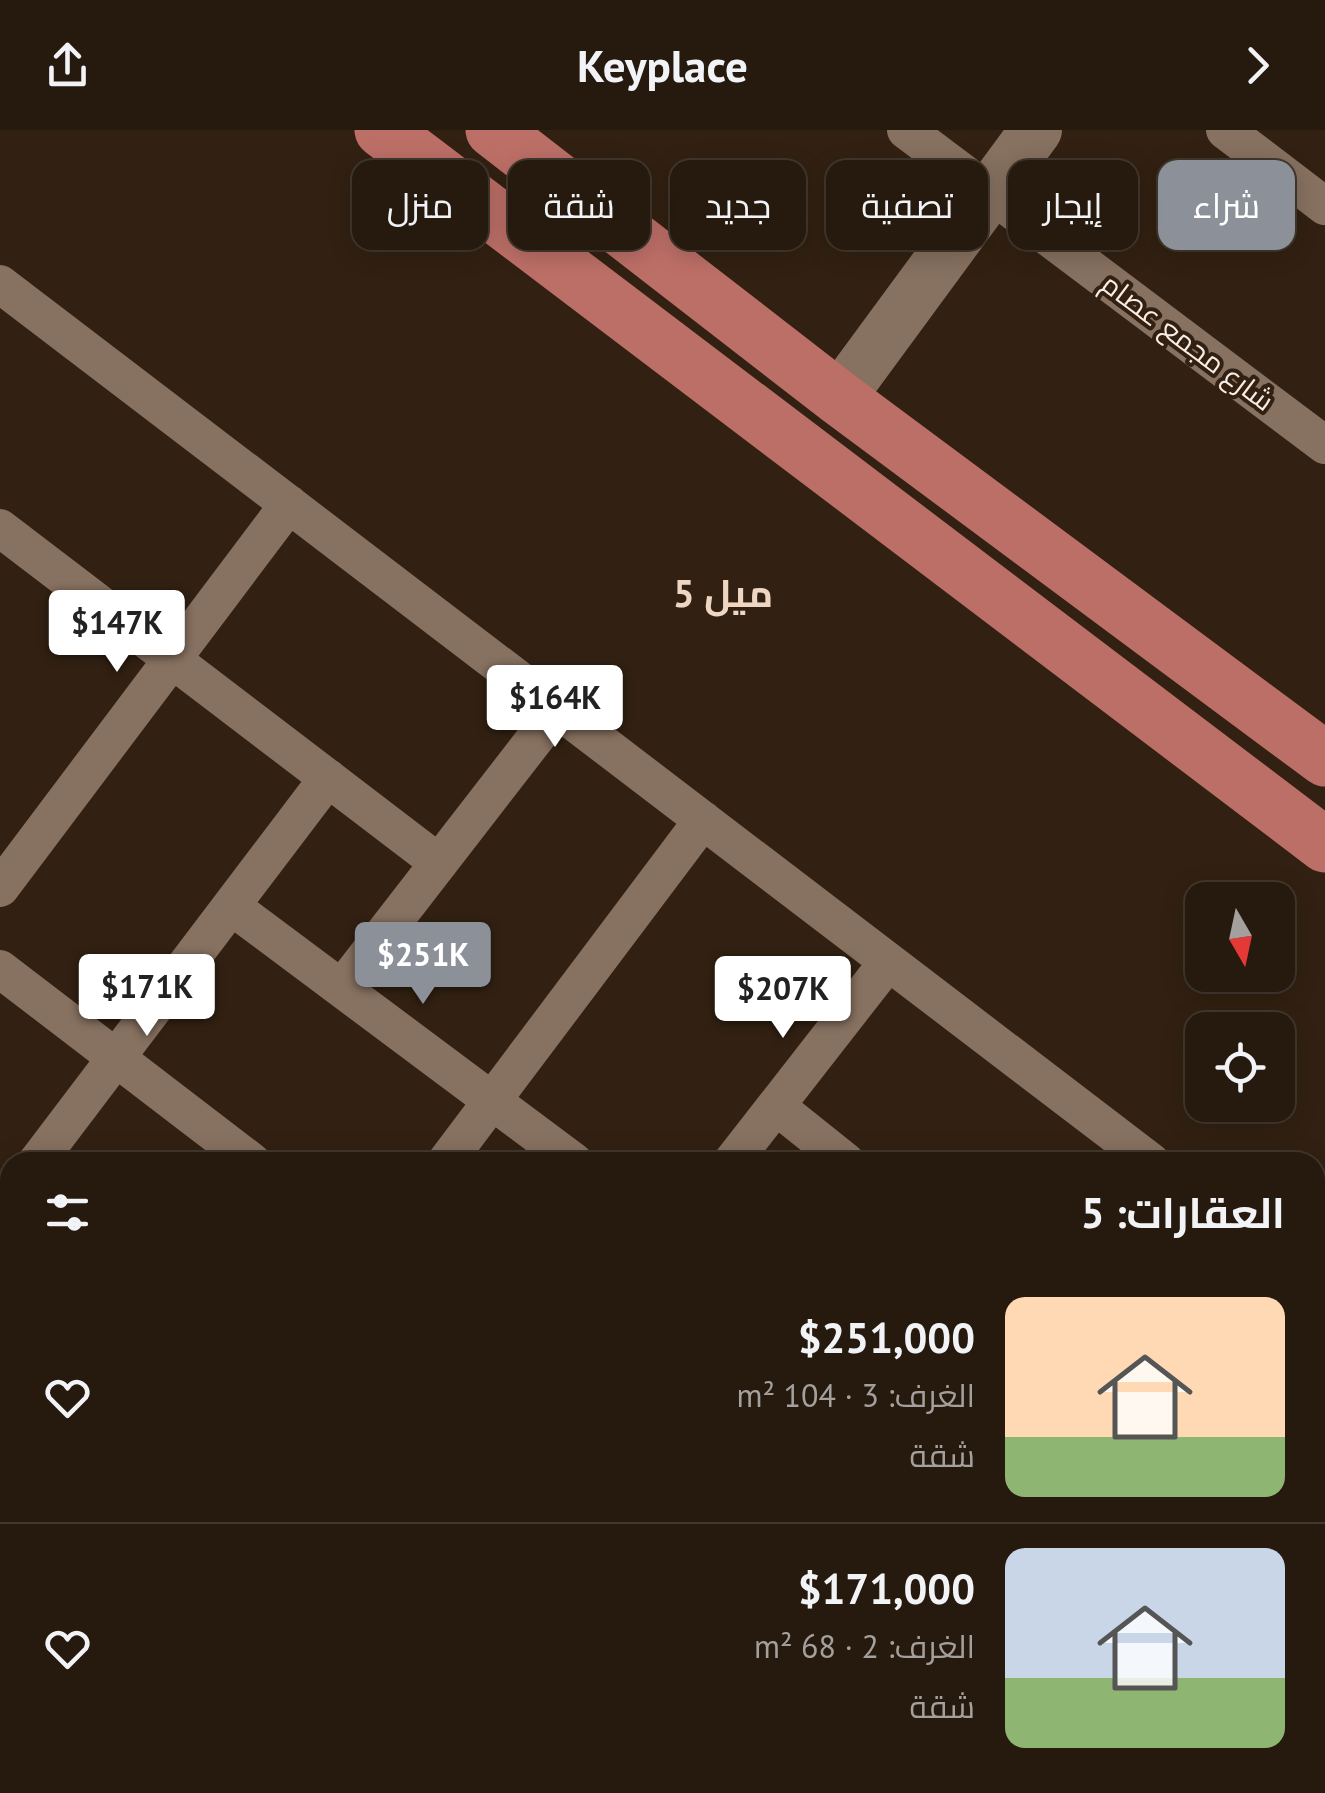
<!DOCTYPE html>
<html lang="ar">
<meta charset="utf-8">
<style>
:root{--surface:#26190e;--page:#2e2217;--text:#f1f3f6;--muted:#a4a09e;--line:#42382e;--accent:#8c9099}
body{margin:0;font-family:"PT Sans",Cairo,sans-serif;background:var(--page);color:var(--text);direction:rtl;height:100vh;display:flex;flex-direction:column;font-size:38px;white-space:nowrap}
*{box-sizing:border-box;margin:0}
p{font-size:32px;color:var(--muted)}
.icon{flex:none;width:55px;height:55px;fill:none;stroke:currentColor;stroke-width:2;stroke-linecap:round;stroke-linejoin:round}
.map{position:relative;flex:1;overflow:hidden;direction:ltr}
.panel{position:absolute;left:0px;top:1022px;width:1325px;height:642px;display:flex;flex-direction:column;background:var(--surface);border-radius:30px 30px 0 0;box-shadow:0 5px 25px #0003,0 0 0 2px var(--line);direction:rtl}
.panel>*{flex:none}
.hud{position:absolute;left:30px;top:30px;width:1265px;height:90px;direction:rtl;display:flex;gap:20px}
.needle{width:65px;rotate:171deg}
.fabs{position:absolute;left:1185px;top:752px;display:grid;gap:20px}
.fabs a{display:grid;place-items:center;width:110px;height:110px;border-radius:20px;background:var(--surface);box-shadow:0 5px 25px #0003,0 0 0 2px var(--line);font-size:50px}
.price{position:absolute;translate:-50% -85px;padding:0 22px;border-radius:10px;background:#fff;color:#222;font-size:32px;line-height:65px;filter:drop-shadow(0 2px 5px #0008)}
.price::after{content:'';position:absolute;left:50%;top:60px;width:30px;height:22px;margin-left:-15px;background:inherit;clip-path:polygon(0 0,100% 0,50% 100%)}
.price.active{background:var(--accent);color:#fff}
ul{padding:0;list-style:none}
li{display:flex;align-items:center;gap:30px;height:250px;padding:0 40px}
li+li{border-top:2px solid var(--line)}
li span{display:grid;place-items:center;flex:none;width:280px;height:200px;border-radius:20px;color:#555}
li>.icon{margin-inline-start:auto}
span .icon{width:120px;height:120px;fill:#fffc;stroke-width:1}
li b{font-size:42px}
h2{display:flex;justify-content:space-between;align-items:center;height:120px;padding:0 40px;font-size:42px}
.pill{padding:0 35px;border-radius:20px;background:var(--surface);box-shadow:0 5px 25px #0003,0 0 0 2px var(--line);font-size:35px;line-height:90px}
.pill.active{background:var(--accent);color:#fff}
header{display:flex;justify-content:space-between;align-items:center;height:130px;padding:0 40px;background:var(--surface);font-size:45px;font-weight:600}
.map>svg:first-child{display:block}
</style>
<header><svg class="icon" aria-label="forward" viewBox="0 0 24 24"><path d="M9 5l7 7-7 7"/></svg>Keyplace<svg class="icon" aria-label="share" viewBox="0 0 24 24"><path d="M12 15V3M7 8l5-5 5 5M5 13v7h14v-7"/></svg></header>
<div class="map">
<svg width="1325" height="1663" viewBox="0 0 1325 1663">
<rect width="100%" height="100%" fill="#322112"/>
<path fill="#3c2511" d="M 768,1655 L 1176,1655 L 1170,1663 L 779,1663 Z"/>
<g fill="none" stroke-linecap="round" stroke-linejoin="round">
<path stroke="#877160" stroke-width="38" d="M 906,0 L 1325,315
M 1225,0 L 1325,76
M 0,154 L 1151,1032
M 0,398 L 439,733
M 0,758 L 289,374
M 231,776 L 574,1032
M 0,839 L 252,1032
M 342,858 L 558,579
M 776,976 L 846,1032
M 37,1032 L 328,648
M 446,1032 L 703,690
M 732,1032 L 888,832
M 0,1082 L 10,1069
M 1315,1157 L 1325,1165
M 0,1305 L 10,1292
M 1315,1408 L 1325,1395
M 1315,1564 L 1325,1572
M 0,1629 L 10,1616
M 467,1655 L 477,1663
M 726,1655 L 736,1663
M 245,1663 L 251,1655
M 630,1663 L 636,1655
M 1205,1663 L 1212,1655"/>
<path stroke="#877160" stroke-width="52" d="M 839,268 L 1036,0
M 0,1535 L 10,1543
M 157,1655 L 167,1663"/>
<path stroke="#bc6f67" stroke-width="55" d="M 382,0 L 1325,715
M 493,0 L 839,268 L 1325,629"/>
</g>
<g text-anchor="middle" stroke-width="8" stroke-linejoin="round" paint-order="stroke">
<g font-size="28" fill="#faeee4" stroke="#322112">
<text transform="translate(1188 212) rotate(37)" y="10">شارع مجمع عصام</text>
</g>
<g font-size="38" font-weight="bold" fill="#eed6c3" stroke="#322112">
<text x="723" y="477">5 ميل</text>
</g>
</g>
</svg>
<div class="fabs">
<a><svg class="needle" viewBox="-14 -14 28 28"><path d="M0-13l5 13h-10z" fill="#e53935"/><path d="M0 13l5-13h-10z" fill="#a4a09e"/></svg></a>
<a><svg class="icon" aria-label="locate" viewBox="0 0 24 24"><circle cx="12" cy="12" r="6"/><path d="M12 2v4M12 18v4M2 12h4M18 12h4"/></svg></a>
</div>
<b class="price" style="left:117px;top:545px">$147K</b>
<b class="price" style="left:555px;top:620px">$164K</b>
<b class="price active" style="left:423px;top:877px">$251K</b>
<b class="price" style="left:147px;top:909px">$171K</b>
<b class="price" style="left:783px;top:911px">$207K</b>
<div class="hud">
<a class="pill active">شراء</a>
<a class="pill">إيجار</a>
<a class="pill">تصفية</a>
<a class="pill">جديد</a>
<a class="pill">شقة</a>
<a class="pill">منزل</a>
</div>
<section class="panel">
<h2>العقارات: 5<svg class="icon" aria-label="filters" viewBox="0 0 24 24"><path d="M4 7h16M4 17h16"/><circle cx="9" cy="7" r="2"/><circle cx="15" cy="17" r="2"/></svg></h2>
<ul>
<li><span style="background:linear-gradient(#ffd9b3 70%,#8fb573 0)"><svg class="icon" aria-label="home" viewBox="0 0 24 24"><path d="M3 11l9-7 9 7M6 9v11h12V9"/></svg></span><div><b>$251,000</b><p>الغرف: 3 · 104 m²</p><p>شقة</p></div><svg class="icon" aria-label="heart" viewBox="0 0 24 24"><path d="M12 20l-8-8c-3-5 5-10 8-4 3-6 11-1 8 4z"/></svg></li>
<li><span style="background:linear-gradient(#c9d6e8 65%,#8fb573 0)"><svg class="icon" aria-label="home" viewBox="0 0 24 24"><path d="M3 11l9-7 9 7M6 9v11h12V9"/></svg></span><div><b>$171,000</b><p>الغرف: 2 · 68 m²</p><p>شقة</p></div><svg class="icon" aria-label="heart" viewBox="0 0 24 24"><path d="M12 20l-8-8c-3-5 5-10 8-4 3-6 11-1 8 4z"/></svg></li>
</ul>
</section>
</div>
